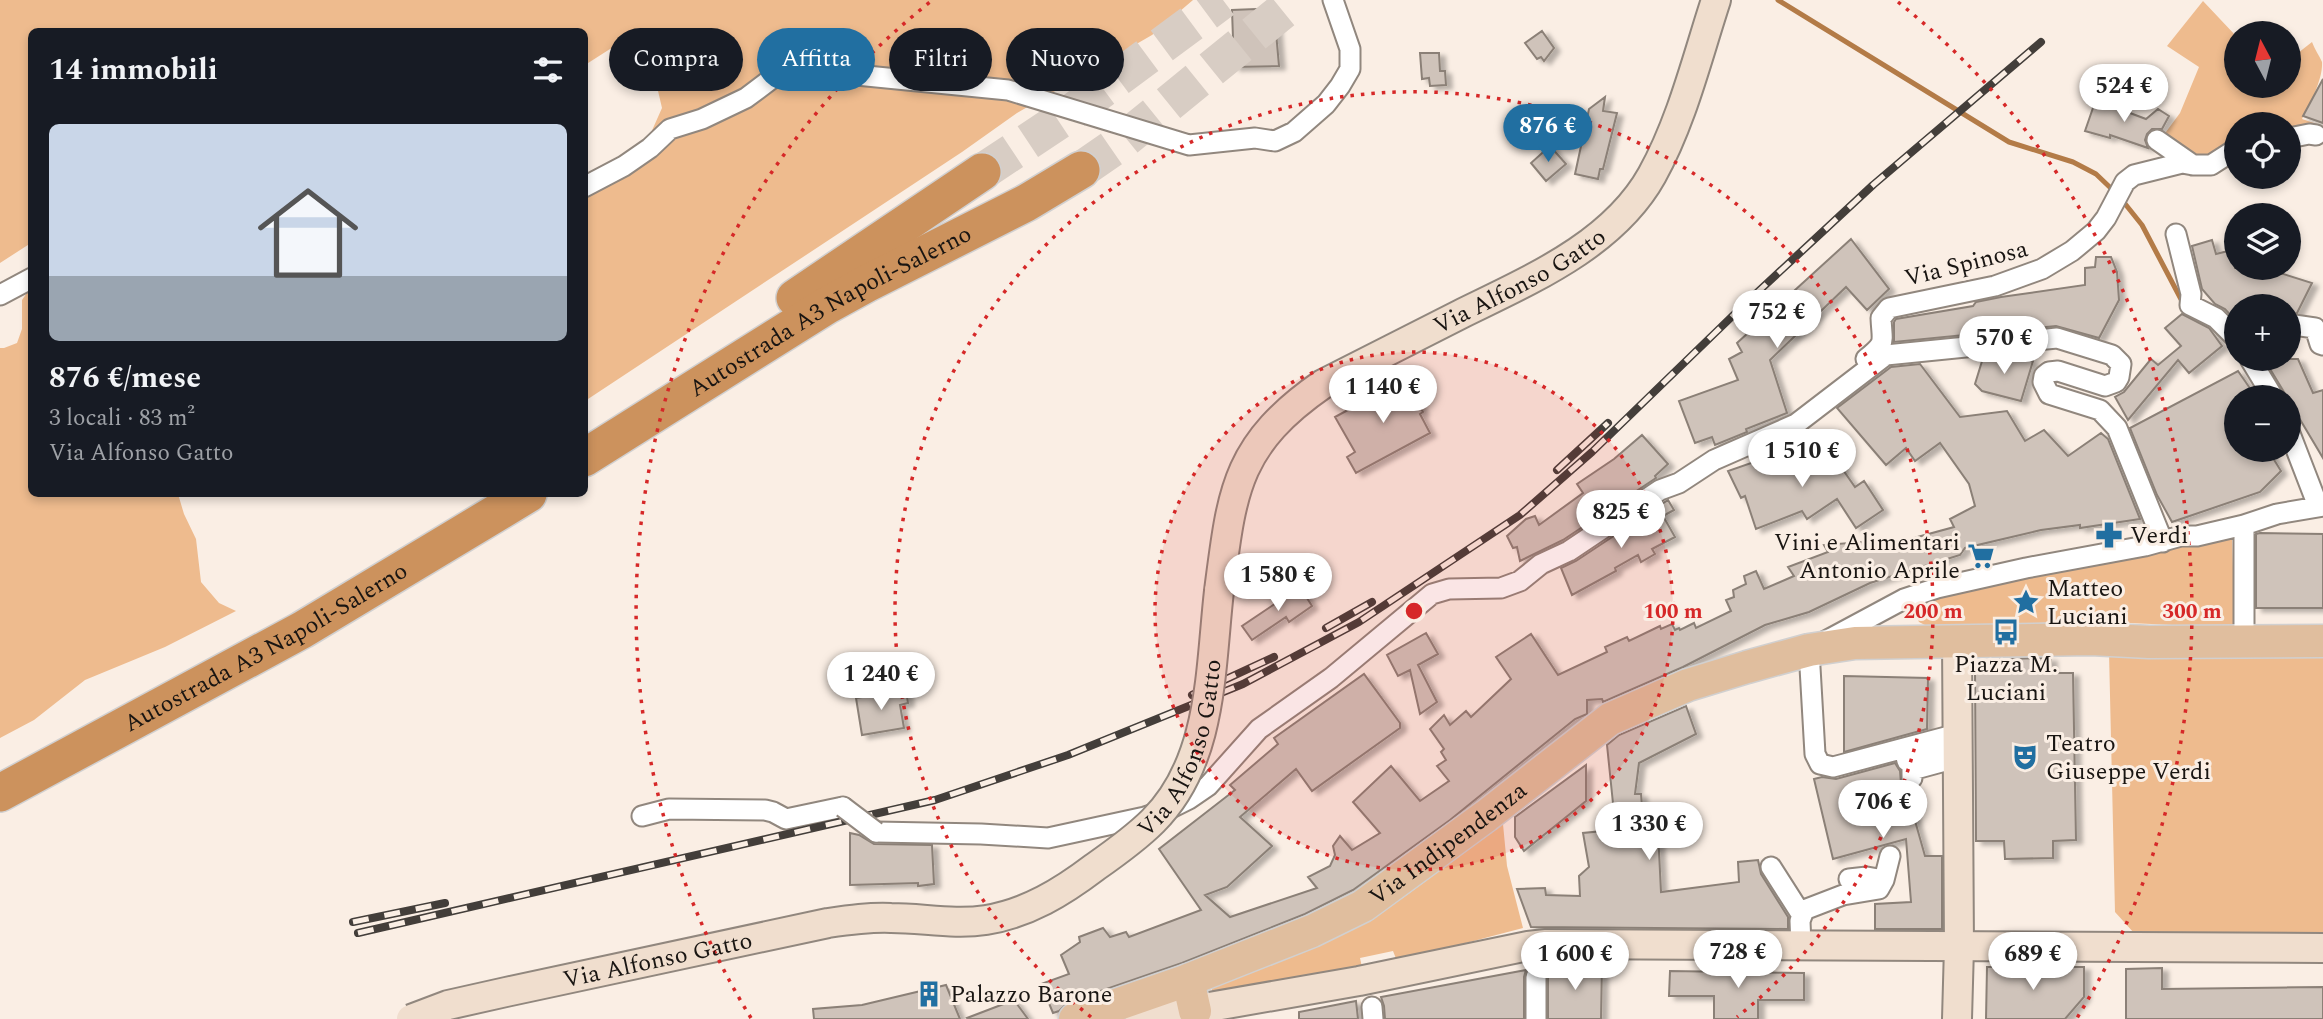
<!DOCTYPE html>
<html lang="it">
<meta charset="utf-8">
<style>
:root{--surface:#171b24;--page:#242831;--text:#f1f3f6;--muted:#9ea1a6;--accent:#216fa1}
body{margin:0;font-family:Spectral,serif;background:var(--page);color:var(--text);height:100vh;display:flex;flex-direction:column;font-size:26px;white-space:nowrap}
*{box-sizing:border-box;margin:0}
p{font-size:23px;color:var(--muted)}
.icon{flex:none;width:38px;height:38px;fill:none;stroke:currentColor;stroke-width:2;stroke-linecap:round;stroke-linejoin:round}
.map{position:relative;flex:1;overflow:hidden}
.side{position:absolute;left:28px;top:28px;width:560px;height:469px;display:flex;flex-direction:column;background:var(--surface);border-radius:10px;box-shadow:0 4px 10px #0003}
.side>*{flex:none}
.hud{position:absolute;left:609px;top:28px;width:665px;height:63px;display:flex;gap:14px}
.needle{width:46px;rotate:353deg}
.buttons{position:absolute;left:2224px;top:21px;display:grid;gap:14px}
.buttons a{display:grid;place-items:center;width:77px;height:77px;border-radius:50%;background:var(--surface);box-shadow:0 4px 10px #0003;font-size:35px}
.price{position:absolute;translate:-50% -60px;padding:0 16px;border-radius:24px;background:#fff;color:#222;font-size:23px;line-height:46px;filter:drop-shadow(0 2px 4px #0008)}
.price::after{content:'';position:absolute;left:50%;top:42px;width:21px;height:16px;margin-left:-10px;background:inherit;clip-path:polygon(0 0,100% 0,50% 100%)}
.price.on{background:var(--accent);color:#fff}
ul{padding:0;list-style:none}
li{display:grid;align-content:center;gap:14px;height:371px;padding:0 21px}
li span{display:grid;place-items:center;height:217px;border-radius:10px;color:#555}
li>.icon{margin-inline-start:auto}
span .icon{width:126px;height:126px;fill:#fffc;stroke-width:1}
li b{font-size:30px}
h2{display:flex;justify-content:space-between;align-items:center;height:84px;padding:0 21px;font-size:30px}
.tag{padding:0 24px;border-radius:32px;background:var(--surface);box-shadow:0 4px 10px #0003;font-size:24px;line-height:63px}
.tag.on{background:var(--accent);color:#fff}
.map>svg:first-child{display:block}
</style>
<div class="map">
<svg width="2323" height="1019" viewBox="0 0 2323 1019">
<defs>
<filter id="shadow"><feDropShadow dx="6" dy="3.5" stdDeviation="2" flood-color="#0004"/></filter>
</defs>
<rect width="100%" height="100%" fill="#faeee4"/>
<path fill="#eebb8e" d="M 0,0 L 1193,0 L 1152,35 L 1017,113 L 962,152 L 585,401 L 585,189 L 635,157 L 650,135 L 662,108 L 655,78 L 639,51 L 610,49 L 585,65 L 584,32 L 32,32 L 31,243 L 0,263 Z
M 2203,1 L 2236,36 L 2236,86 L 2289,86 L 2289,60 L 2312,42 C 2315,50 2319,55 2322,62 C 2323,79 2310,104 2302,119 L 2323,126 L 2323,142 L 2320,135 L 2289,135 L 2289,124 L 2236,124 L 2236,145 L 2209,163 L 2163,136 L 2180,113 L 2199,67 L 2167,46 Z
M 31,287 L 32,494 L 178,494 L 184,514 L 196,539 L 201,582 L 219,603 L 236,611 L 165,647 L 85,680 L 34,720 L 0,738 L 0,348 L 4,348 L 17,343 L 22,329 L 22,300 Z
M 2232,537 L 2235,628 L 2089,621 L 1929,627 L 1919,622 L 1915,614 L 1917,606 L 1969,586 Z
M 2109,652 L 2323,655 L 2323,938 L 2134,933 L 2115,912 Z
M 1503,824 L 1507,866 L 1523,928 L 1397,961 L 1393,951 L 1360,958 L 1362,967 L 1213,994 L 1211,985 L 1365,922 L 1404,897 Z"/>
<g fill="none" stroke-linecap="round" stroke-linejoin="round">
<path stroke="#b37b47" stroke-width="5" d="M 1778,0 L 2009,142 L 2073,162 L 2096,174 L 2118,195 L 2142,225 L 2183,303"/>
</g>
<path fill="#cfc3ba" stroke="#8b8077" stroke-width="2" filter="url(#shadow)" d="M 1256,9 L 1257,22 L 1275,21 L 1279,66 L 1234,67 L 1232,10 Z
M 1542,31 L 1554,48 L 1544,61 L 1541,57 L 1537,59 L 1525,43 Z
M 1420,53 L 1439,53 L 1440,71 L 1445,71 L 1446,85 L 1430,86 L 1429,78 L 1422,79 Z
M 2323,79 L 2323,123 L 2303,116 Z
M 1605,97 L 1603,111 L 1617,113 L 1603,169 L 1600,169 L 1598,179 L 1575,174 L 1589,109 Z
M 2106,104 L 2146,119 L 2158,109 L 2169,116 L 2162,129 L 2152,129 L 2147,134 L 2145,140 L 2148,148 L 2110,135 L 2110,138 L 2085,131 L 2094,105 Z
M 1550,146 L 1566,164 L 1546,181 L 1531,163 Z
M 1851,239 L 1889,289 L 1867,310 L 1846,287 L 1770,360 L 1787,413 L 1746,429 L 1747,432 L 1715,445 L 1712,437 L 1695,443 L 1679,401 L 1738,380 L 1729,359 L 1742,352 L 1737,343 Z
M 2212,240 L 2216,254 L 2232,250 L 2235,268 L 2264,268 L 2312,283 L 2297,313 L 2289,314 L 2289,306 L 2236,306 L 2236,321 L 2225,309 L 2215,304 L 2202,289 L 2192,246 Z
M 2096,257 L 2111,257 L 2117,272 L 2119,300 L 2099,338 L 2056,326 L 1894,342 L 1894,322 L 1896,319 L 1973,306 L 1976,302 L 2001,297 L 2085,285 L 2085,268 L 2095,267 Z
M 2182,314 L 2209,328 L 2222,346 L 2189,373 L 2178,360 L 2128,420 L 2115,397 L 2124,392 L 2151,359 L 2158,365 L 2181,346 L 2165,328 Z
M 2012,355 L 2033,361 L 2021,401 L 1982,391 L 1975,384 L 1983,358 Z
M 2264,359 L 2298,359 L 2313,393 L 2323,390 L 2323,458 L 2289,401 L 2289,397 L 2287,397 Z
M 1920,364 L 1960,417 L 2007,411 L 2025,441 L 2044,430 L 2068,456 L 2101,433 L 2108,439 L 2140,519 L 2080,528 L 2080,525 L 2041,530 L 1965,548 L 1960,555 L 1870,583 L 1809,612 L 1765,625 L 1683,667 L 1603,702 L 1602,699 L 1587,700 L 1587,714 L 1575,719 L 1450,820 L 1353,890 L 1305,914 L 1182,963 L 1069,1002 L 1059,1011 L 1053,1013 L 1041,984 L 1069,974 L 1061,955 L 1080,942 L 1079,937 L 1103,928 L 1110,937 L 1126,932 L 1129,937 L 1201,910 L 1159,849 L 1235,790 L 1230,785 L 1278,744 L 1274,738 L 1364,674 L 1400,723 L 1400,728 L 1312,791 L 1296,769 L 1240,817 L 1272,846 L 1227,887 L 1205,895 L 1230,917 L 1317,888 L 1308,877 L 1330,866 L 1335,855 L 1333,846 L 1340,836 L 1352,850 L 1380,833 L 1353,802 L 1391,766 L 1420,801 L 1449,781 L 1437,766 L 1446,760 L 1441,752 L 1444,749 L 1430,729 L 1444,715 L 1450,725 L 1466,711 L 1471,717 L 1511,679 L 1496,657 L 1531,634 L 1558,675 L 1607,652 L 1605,647 L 1627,637 L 1629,641 L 1660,626 L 1661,629 L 1672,624 L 1675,630 L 1679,628 L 1680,630 L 1694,623 L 1696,628 L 1731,611 L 1726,600 L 1734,597 L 1733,590 L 1746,584 L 1744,576 L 1756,571 L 1764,589 L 1794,576 L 1788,567 L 1828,552 L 1824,545 L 1886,540 L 1888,545 L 1954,527 L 1950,519 L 1975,506 L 1969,484 L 1940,443 L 1915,461 L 1906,448 L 1886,465 L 1837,408 L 1891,367 Z
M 2238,371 L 2256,397 L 2236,397 L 2236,450 L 2268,450 L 2281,471 L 2260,492 L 2172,522 L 2157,495 L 2130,428 Z
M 1405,379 L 1423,412 L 1420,414 L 1430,433 L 1356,473 L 1347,457 L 1355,452 L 1335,417 Z
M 1642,435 L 1668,464 L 1655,476 L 1656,478 L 1563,540 L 1520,561 L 1517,547 L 1513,548 L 1507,536 L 1526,519 L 1535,516 L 1539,525 L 1583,493 L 1577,484 L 1614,459 Z
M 1825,444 L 1855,487 L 1864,481 L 1883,510 L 1856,528 L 1837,499 L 1807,519 L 1802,511 L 1756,529 L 1745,496 L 1741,498 L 1728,471 L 1777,454 L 1784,467 Z
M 1668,500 L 1674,510 L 1663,516 L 1675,537 L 1652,549 L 1655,554 L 1641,562 L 1638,555 L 1615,568 L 1616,571 L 1572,595 L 1561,568 L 1576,561 Z
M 2260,533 L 2323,534 L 2323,608 L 2256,608 L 2256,534 Z
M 1300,587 L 1312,606 L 1289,622 L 1286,617 L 1252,640 L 1242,626 Z
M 1426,633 L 1438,654 L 1418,665 L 1437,702 L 1420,714 L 1410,670 L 1398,676 L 1387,655 Z
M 2051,658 L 2051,673 L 2073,673 L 2076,840 L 2053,841 L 2053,858 L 2005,859 L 2004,841 L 1976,841 L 1975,671 L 2001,671 L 2000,659 Z
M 1844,676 L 1928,678 L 1927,729 L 1844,752 Z
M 906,690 L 908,703 L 900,705 L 904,728 L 862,735 L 856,698 Z
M 1686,706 L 1696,734 L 1639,763 L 1635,794 L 1641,794 L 1644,831 L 1658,831 L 1661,892 L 1739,882 L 1738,862 L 1758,860 L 1761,874 L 1788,917 L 1788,929 L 1531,927 L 1517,889 L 1545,888 L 1546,895 L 1580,896 L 1579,876 L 1589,867 L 1583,833 L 1613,830 L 1612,810 L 1614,813 L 1607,745 L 1619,735 Z
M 1895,763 L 1900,771 L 1901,783 L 1906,789 L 1925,856 L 1942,856 L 1942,929 L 1875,929 L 1875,904 L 1911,902 L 1906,839 L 1833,859 L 1814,779 L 1822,777 L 1836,779 Z
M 1586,765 L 1586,801 L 1524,851 L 1515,837 L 1515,817 Z
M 850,833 L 859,835 L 874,844 L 932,845 L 934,884 L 918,886 L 918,883 L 850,885 Z
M 1602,964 L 1601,1019 L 1548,1019 L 1548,977 L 1543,967 Z
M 1987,967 L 2084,967 L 2084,997 L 2065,1019 L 1986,1019 Z
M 2162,968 L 2162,989 L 2323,987 L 2323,1019 L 2126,1019 L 2126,969 Z
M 1526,970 L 1524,977 L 1524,1019 L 1385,1019 L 1384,1006 L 1381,997 Z
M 1670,971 L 1804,973 L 1804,1000 L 1758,1000 L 1758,1019 L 1714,1019 L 1714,996 L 1669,996 Z
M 946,985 L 960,1019 L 814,1019 L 813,1009 L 862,1005 Z
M 1014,1000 L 1028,1019 L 968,1019 L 967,1018 Z
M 1356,1001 L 1358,1019 L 1299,1019 L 1299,1012 Z"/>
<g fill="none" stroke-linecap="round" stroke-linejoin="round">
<path stroke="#d8cdc4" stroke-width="37" stroke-dasharray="37 18" stroke-linecap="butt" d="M 1081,170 L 1120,143 L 1296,0
M 982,172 L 1068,115 L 1223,0"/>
<g stroke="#91877e" stroke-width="23">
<path id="street" d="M 2289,138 L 2309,134 L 2316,135
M 2193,165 L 2211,165 L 2236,149
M 584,187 L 624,166 L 650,148 L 670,129 L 702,119 L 746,98 L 778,74 L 796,69 L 1008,90 L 1189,145 L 1255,138 L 1275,141 L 1294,132 L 1326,104 L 1340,86 L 1350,69 L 1350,49 L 1333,0
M 2176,234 L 2191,294 L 2190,305 L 2216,318 L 2236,338
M 0,295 L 32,278
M 2289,328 L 2294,325 L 2315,328 L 2320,344 L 2323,345
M 1866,359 C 1887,342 1882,343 1881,318 L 1889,308 L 1995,286 L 2042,269 L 2072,251 L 2096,231 L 2106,218 L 2125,182 L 2134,175 L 2182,163 L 2193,165 L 2157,140
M 2250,359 L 2273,397
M 2289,431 L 2318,506
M 2244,525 L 2244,641
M 1957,734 L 1833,767 L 1820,764 L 1815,754 L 1809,650 L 1904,599 L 1937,588 L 2026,568 L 2145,546 L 2181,536 L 2197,536 L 2244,525 L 2277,514 L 2323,506
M 1906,757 L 1907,761 L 1944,754 L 1945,761 L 1912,770 L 1912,778
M 642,816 L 669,809 L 765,810 L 773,812 L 786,819 L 843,807
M 876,832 L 981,834 L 1048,838 L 1145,817 L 1169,809 L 1189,799 L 1208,786 L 1259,729 L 1331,678 L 1432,594 L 1449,589 L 1501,588 L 1520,581 L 1541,564 L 1569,551 L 1660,490 L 1679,483 L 1714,460 L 1796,424 L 1886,355 L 2057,338 L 2112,355 L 2121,364 L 2119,377 L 2116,382 L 2105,386 L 2058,371 L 2049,372 L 2044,376 L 2043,382 L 2049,394 L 2100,410 L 2117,428 L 2163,542
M 1771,867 L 1801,914
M 1849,879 L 1867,877 L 1884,880
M 1801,946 L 1800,921 L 1804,910 L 1843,895 L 1879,889 L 1884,880 L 1890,856
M 1372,1007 L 1373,1019
M 1536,1019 L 1536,977"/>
</g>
<g stroke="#91877e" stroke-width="32">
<g id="secondary">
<path id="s1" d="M 1219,591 C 1232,491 1235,445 1323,384 C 1369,361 1415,337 1461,314 C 1530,280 1613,245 1652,175 C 1682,121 1697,58 1716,0"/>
<path d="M 1957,641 L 1959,947 L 1957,1019"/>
<path d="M 1140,1019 L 1359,981 L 1528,946 L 1546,944 L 2323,948"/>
</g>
</g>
<g stroke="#d1d0d0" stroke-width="35">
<g id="primary">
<path d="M 1188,980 L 1195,1011"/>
<path id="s2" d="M 1075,1019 L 1188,980 L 1312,931 L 1363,906 L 1486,816 L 1610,719 L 1688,685 L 1747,667 L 1809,650 L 1855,643 L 2091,639 L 2149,642 L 2323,641"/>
</g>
</g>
<g stroke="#d1d0d0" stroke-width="40">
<g id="highway">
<path d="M 795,298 L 982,172"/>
<path id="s3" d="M 584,458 L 826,306 L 866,284 L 1026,203 L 1081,170"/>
<path id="s4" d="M 0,793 L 302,630 L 528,494"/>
</g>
</g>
<use href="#street" stroke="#fff" stroke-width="19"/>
<use href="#secondary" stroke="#f0dece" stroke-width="28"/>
<use href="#primary" stroke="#e0be9e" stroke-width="32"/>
<use href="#highway" stroke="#cc925d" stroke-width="37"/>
<g stroke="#433e3a" stroke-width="8">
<path id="rail" d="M 1557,470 L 1608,423
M 1326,628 L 1372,602
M 1192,695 L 1274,657
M 353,922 L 445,903
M 358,933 L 935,800 L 1068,755 L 1243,684 L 1359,622 L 1520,515 L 1592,452 L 1748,301 L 1873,185 L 2041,42"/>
</g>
<use href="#rail" stroke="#faeee4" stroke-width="5" stroke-dasharray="16" stroke-linecap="butt"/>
<g stroke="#91877e" stroke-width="23" stroke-linecap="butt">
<path id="street-bridge" d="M 843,807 L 876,832"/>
</g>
<g stroke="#91877e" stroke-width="32" stroke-linecap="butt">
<g id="secondary-bridge">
<path id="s5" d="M 411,1019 L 448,1005 L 506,992 L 828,923 C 849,920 870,917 891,918 C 923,918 954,925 986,920 C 1028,913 1062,892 1095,867 C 1115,853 1136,838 1153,821 C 1213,761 1210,670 1219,591"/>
</g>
</g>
<use href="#street-bridge" stroke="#fff" stroke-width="19"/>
<use href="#secondary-bridge" stroke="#f0dece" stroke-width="28"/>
</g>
<circle cx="1414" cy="611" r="259" fill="#d62828" fill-opacity=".12"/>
<g fill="none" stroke="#d62828" stroke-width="3.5" stroke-dasharray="3.5 7">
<circle cx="1414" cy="611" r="259"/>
<path d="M1091 1017A519 519 0 1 1 1737 1017"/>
<path d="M751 1018A778 778 0 0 1 930 2M1898 2A778 778 0 0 1 2077 1018"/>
</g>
<defs>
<g id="pharmacy-bare" transform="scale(2.1)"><path d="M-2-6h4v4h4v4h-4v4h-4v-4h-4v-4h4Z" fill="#216fa1" stroke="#faeee4" stroke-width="2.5" paint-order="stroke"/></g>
<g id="supermarket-bare" transform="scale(2.1)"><path d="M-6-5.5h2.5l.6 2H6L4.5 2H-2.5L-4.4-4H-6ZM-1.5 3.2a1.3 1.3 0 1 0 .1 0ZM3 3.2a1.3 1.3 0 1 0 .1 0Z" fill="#216fa1" stroke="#faeee4" stroke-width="2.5" paint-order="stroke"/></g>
<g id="sight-bare" transform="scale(2.1)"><path d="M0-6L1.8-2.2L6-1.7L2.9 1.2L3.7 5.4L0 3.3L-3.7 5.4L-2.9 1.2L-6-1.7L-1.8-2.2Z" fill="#216fa1" stroke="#faeee4" stroke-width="2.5" paint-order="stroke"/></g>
<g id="bus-bare" transform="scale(2.1)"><path d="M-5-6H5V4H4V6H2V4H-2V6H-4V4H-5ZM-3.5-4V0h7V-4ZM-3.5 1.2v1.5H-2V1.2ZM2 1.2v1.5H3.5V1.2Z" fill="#216fa1" stroke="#faeee4" stroke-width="2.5" paint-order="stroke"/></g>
<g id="theatre-bare" transform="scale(2.1)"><path d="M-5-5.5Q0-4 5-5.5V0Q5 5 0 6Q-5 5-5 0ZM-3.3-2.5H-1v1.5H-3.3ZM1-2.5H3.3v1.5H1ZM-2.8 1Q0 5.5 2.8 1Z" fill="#216fa1" stroke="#faeee4" stroke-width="2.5" paint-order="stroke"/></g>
<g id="building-bare" transform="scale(2.1)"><path d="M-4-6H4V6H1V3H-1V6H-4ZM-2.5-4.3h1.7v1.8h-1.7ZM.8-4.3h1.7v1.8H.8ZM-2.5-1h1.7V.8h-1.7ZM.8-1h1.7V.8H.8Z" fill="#216fa1" stroke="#faeee4" stroke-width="2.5" paint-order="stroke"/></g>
</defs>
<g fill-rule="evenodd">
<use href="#pharmacy-bare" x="2109" y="535"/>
<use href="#supermarket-bare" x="1981" y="556"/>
<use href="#sight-bare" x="2026" y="602"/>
<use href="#bus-bare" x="2006" y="632"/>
<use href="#theatre-bare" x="2025" y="757"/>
<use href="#building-bare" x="929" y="994"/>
</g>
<g text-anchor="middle" stroke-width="6" stroke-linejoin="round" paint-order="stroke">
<g font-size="24" fill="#191512" stroke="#faeee4">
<text transform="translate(1966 263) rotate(-14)" y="8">Via Spinosa</text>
<text dy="8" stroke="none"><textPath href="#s1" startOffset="464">Via Alfonso Gatto</textPath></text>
<text dy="8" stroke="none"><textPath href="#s3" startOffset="287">Autostrada A3 Napoli-Salerno</textPath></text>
<text dy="8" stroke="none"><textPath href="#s4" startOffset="303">Autostrada A3 Napoli-Salerno</textPath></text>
<text dy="8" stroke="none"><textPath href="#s5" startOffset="863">Via Alfonso Gatto</textPath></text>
<text dy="8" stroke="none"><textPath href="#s2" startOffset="415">Via Indipendenza</textPath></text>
<text dy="8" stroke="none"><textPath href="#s5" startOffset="254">Via Alfonso Gatto</textPath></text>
</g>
<g font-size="24" fill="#191512" stroke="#faeee4" text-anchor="start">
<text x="2130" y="543">Verdi</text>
<text x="1960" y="550" text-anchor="end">Vini e Alimentari<tspan x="1960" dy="28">Antonio Aprile</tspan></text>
<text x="2047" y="596">Matteo<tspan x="2047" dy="28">Luciani</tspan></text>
<text x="2006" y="672" text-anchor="middle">Piazza M.<tspan x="2006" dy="28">Luciani</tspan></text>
<text x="2046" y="751">Teatro<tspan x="2046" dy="28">Giuseppe Verdi</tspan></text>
<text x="950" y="1002">Palazzo Barone</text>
</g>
</g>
<circle cx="1414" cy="611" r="10" fill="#d62828" stroke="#faeee4" stroke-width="3.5"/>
<g font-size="21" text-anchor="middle" font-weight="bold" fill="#d62828" stroke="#faeee4" stroke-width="6" stroke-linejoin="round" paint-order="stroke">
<text x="1673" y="618">100 m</text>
<text x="1933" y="618">200 m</text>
<text x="2192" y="618">300 m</text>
</g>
</svg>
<div class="buttons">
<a><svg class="needle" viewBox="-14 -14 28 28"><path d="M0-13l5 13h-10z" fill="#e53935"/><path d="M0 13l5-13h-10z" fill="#9ea1a6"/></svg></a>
<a><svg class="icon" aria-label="locate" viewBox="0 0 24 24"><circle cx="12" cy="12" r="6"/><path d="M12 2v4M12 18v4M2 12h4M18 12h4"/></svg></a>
<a><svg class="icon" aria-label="layers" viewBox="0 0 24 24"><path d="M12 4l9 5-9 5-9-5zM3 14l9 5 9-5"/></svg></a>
<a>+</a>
<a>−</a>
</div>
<b class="price" style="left:2124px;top:124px">524 €</b>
<b class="price on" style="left:1548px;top:164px">876 €</b>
<b class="price" style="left:1777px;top:350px">752 €</b>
<b class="price" style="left:2004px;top:376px">570 €</b>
<b class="price" style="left:1383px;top:425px">1 140 €</b>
<b class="price" style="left:1802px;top:489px">1 510 €</b>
<b class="price" style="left:1621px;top:550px">825 €</b>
<b class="price" style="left:1278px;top:613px">1 580 €</b>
<b class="price" style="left:881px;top:712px">1 240 €</b>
<b class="price" style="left:1883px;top:840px">706 €</b>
<b class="price" style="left:1649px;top:862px">1 330 €</b>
<b class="price" style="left:1738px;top:990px">728 €</b>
<b class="price" style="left:1575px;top:992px">1 600 €</b>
<b class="price" style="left:2033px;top:992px">689 €</b>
<div class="hud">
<a class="tag">Compra</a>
<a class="tag on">Affitta</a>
<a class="tag">Filtri</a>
<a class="tag">Nuovo</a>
</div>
<section class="side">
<h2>14 immobili<svg class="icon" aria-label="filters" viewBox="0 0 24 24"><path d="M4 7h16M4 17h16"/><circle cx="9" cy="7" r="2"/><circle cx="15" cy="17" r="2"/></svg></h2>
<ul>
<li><span style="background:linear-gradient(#c9d6e8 70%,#9aa5b1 0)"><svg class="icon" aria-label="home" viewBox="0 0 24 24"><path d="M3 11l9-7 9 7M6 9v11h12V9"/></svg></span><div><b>876 €/mese</b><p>3 locali · 83 m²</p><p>Via Alfonso Gatto</p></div></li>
</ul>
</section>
</div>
